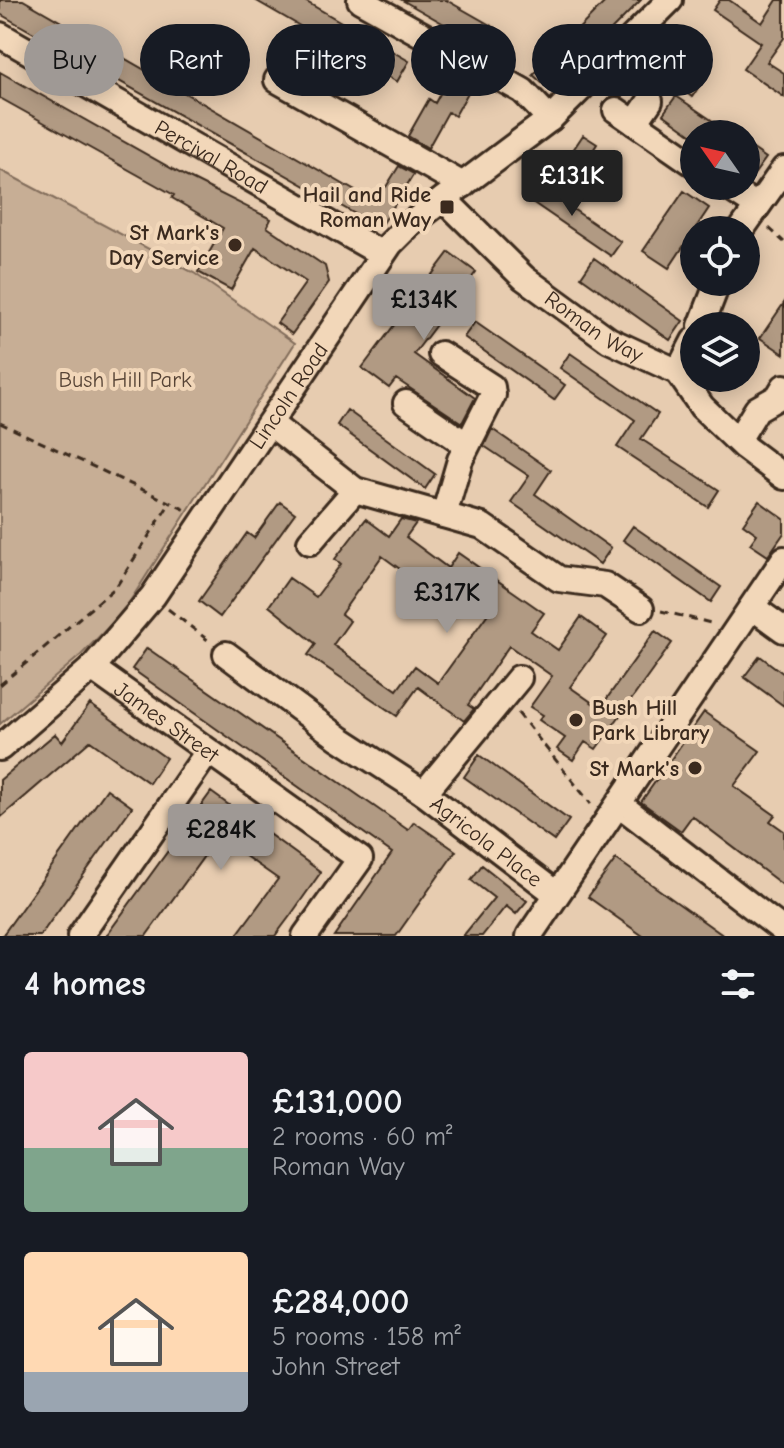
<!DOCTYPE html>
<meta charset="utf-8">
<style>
:root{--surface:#171b24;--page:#20242c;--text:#f1f3f6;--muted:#9ea1a6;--accent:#9f9995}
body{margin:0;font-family:"Comic Neue",sans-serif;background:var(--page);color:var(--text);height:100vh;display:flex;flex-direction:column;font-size:30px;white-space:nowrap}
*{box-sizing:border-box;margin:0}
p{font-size:26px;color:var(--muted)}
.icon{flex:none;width:44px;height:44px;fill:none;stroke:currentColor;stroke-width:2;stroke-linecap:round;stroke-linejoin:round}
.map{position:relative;height:936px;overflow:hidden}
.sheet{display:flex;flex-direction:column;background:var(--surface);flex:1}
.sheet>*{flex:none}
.top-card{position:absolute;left:24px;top:24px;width:736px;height:72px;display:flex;gap:16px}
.needle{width:52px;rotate:304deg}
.controls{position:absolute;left:680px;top:120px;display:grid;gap:16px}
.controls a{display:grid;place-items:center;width:80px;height:80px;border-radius:50%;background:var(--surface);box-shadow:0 4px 20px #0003;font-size:40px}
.price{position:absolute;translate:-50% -68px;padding:0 18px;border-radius:8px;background:var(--accent);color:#111;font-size:26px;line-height:52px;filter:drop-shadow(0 2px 4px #0008)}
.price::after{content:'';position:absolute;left:50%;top:48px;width:24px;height:18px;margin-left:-12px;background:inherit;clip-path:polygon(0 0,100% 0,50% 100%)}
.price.selected{background:#222;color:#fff}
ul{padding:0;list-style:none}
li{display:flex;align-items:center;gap:24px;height:200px;padding:0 24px}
li span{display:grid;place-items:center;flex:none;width:224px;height:160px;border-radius:8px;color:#555}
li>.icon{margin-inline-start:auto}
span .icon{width:96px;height:96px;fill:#fffc;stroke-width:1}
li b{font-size:34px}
h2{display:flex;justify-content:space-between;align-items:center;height:96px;padding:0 24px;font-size:34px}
.tag{padding:0 28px;border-radius:36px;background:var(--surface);box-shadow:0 4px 20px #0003;font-size:28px;line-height:72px}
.tag.selected{background:var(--accent);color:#111}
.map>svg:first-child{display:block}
</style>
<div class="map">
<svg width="784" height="936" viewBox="0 0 784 936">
<rect width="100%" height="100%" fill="#e7ccb0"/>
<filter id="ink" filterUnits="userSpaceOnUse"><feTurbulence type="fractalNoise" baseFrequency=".0125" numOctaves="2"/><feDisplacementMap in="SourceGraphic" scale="16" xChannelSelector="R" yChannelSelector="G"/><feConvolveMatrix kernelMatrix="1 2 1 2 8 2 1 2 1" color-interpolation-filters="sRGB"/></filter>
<g filter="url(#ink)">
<path fill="#c7ae95" stroke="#816c5a" stroke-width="2" d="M 0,170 L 194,273 L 295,343 L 123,612 L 81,655 L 0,724 Z"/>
<path fill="#b19a83" stroke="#3b2a1e" stroke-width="2" fill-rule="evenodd" d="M 0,0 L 23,0 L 376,203 L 399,166 L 414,174 L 380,228 L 0,14 Z
M 255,0 L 303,0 L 409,61 L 397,82 Z
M 402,0 L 446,0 L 506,34 L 495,53 Z
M 607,0 L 641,0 L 551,91 L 533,75 Z
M 720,0 L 729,0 L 762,23 L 777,0 L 784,0 L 784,38 L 767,62 L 784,73 L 784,97 L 743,69 L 761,43 L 713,10 Z
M 674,61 L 702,82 L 692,97 L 663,76 Z
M 0,72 L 185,176 L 271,219 L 267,227 L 325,266 L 329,282 L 292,334 L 277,323 L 306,282 L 255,248 L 231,290 L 198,272 L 223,228 L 172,198 L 174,195 L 0,98 Z
M 449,77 L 470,89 L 455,116 L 448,112 L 428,148 L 408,136 L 429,99 L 435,103 Z
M 676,96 L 732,134 L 691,134 L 663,114 Z
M 583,135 L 597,144 L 579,172 L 565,162 Z
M 746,144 L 766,158 L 748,183 L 746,181 Z
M 532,181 L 621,242 L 611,256 L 522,195 Z
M 684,191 L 709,208 L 669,268 L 643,251 Z
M 449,252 L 476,272 L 414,354 L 475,398 L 462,423 L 396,379 L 389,388 L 362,368 Z
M 594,258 L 683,321 L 670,340 L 581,277 Z
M 784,303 L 784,354 L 760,338 Z
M 475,322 L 565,385 L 554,400 L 464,337 Z
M 570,353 L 658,414 L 641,439 L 719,490 L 708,507 L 617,447 L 635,420 L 560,368 Z
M 347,410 L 435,474 L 425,489 L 337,425 Z
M 492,429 L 551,470 L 535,494 L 611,548 L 600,564 L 511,502 L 529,476 L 484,446 Z
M 759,501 L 784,519 L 784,533 L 768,556 L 750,544 L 757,534 L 743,524 Z
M 280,502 L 295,513 L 220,617 L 199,601 L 247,533 L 254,538 Z
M 366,519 L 389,536 L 401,519 L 416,523 L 406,537 L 448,568 L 458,553 L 544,613 L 531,631 L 558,650 L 581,617 L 607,636 L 570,687 L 600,708 L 655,631 L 672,643 L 596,749 L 585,742 L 573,760 L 557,749 L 565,738 L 539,720 L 543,715 L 530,707 L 552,676 L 509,646 L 468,705 L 474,709 L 464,721 L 418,687 L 397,716 L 308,655 L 316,644 L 269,606 L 289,578 L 316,597 L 341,564 L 335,559 ZM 382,556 L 444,601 L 455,586 L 489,612 L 438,683 L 415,666 L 397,690 L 333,645 L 350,621 L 341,614 Z
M 633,526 L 721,587 L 711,602 L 623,540 Z
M 147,648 L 408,830 L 414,822 L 456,851 L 396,936 L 334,936 L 392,853 L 132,669 Z
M 760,656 L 784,674 L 784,706 L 744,677 Z
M 90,704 L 166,758 L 149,783 L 90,741 L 0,818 L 0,780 L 55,734 L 62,742 Z
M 704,712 L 760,751 L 734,786 L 775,815 L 770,821 L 784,831 L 784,886 L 692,816 L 681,831 L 641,802 Z
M 479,755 L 569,820 L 554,841 L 464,777 Z
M 107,789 L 132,807 L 40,936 L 2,936 Z
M 211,792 L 321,872 L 290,916 L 275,936 L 236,936 L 278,879 L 218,837 L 146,936 L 106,936 Z
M 616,859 L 724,936 L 643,936 L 588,897 Z
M 482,865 L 527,901 L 516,914 L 506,906 L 482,936 L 463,936 L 494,898 L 471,880 Z"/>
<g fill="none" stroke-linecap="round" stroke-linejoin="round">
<g stroke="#3b2a1e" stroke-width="30">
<g id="minor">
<path d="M 360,0 L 523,91 L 550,119"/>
<path id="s1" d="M 0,35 L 382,254"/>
<path d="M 277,80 L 463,185"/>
<path d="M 616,110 L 694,164"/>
<path d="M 635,123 L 650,101"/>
<path d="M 726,186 L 757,206"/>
<path id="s2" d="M 444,199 L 524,278 L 609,340 L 678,372 L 702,407 L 744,447 L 784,477"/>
<path d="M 741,230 L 784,169"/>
<path d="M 701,326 L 718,282"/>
<path d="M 441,354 L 492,387 L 493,395 L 460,460 L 444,515"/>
<path d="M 678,372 L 694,341"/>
<path d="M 406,403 L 467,445"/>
<path d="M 271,424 L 355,490 L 482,526 L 559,579 L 605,585 L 641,609"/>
<path d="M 738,440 L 757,409 L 778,397 L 784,387"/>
<path d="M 310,542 L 355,490"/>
<path d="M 752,607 L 784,630"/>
<path d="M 226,654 L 339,738 L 424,793"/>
<path id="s3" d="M 92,668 L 360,859 L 305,936"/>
<path id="s4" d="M 519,678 L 424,793 L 555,893"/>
<path id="s5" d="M 0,748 L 92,668 L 153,596 L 390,244 L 409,225 L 550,119 L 670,0"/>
<path d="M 619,804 L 784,931"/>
<path d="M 80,936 L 207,753"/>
<path d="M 529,936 L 784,559"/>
</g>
</g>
<path stroke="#3b2a1e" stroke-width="3" stroke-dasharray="8 6" stroke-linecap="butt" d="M 769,228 L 784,242
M 746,260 L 753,250
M 0,423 L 186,510
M 168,609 L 209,641
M 661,611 L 715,624
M 0,685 L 116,587 L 170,503
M 518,713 L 591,804"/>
<use href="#minor" stroke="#f2d7b9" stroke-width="24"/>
</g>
</g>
<g fill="#3b2a1e" stroke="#f2d7b9" stroke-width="3">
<rect x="439" y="199" width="16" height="16" rx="4"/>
<circle cx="235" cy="245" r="8"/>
<circle cx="576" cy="720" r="8"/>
<circle cx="695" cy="768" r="8"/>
</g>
<g text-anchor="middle" stroke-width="8" stroke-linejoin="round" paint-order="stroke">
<g font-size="22" fill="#3b2a1e" stroke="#f2d7b9">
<text dy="8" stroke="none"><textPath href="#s1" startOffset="244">Percival Road</textPath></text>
<text dy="8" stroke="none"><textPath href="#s2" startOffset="198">Roman Way</textPath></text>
<text dy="8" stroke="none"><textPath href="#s5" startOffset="458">Lincoln Road</textPath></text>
<text dy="8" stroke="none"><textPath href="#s3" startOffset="92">James Street</textPath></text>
<text dy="8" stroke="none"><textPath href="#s4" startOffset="228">Agricola Place</textPath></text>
</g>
<g font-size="22" font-weight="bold" fill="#3b2a1e" stroke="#f2d7b9" text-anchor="end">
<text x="431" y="202">Hail and Ride<tspan x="431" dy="25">Roman Way</tspan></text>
<text x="219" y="240">St Mark's<tspan x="219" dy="25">Day Service</tspan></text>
<text x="592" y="715" text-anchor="start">Bush Hill<tspan x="592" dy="25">Park Library</tspan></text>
<text x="679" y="776">St Mark's</text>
</g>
<g font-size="22" fill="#574436" stroke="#f2d7b9">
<text x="125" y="387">Bush Hill Park</text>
</g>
</g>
</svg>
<div class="controls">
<a><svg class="needle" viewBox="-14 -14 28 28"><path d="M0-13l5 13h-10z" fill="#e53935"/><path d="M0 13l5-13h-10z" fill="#9ea1a6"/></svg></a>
<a><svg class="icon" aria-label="locate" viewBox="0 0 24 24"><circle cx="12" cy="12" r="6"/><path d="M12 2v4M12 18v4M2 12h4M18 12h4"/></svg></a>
<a><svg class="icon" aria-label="layers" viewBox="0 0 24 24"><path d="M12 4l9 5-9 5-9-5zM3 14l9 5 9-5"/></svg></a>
</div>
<b class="price selected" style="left:572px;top:218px">£131K</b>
<b class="price" style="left:424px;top:342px">£134K</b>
<b class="price" style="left:447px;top:635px">£317K</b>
<b class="price" style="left:221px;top:872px">£284K</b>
<div class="top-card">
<a class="tag selected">Buy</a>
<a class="tag">Rent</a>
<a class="tag">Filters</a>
<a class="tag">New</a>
<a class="tag">Apartment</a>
</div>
</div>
<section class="sheet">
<h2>4 homes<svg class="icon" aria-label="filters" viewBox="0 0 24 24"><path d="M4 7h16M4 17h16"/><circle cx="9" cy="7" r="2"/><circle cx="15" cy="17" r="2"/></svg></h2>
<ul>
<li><span style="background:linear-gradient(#f6c9c9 60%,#7fa58c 0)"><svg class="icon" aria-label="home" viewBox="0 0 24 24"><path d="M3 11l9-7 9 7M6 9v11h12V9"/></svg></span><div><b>£131,000</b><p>2 rooms · 60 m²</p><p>Roman Way</p></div></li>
<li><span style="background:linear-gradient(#ffd9b3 75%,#9aa5b1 0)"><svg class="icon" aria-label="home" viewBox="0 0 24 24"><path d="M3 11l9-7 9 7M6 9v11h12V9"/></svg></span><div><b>£284,000</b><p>5 rooms · 158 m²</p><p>John Street</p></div></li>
</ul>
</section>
